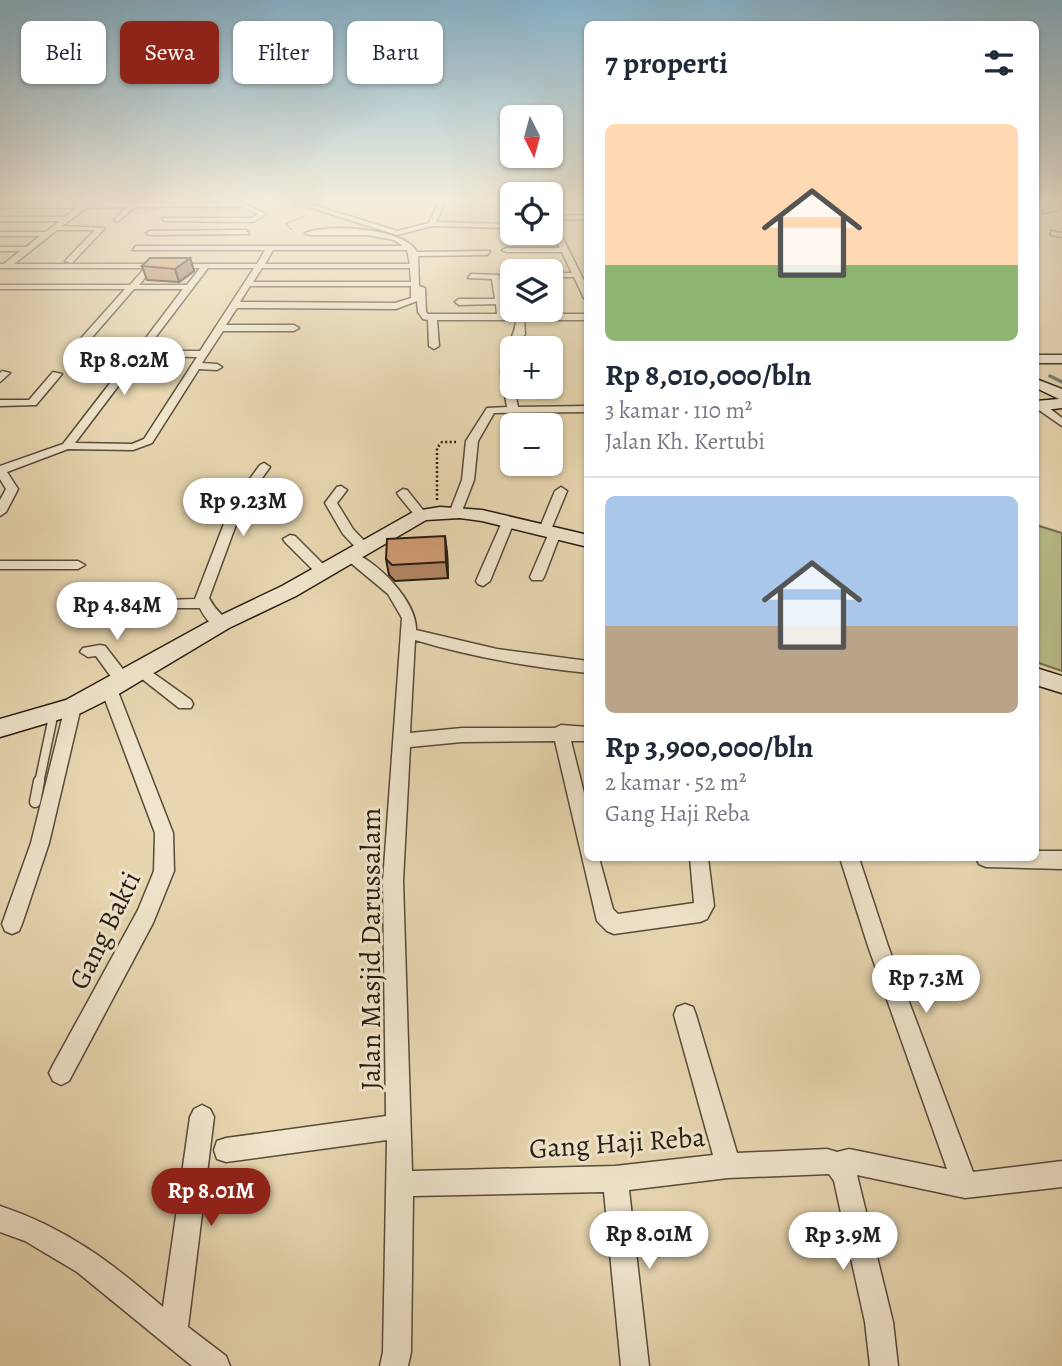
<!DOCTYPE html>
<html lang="id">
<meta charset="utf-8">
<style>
:root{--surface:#fff;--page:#f2f2f3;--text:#1f2937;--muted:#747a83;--line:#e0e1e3;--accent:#8f2418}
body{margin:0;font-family:Alegreya,serif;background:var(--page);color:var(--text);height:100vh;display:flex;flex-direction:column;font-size:26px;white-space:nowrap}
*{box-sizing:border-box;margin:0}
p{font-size:23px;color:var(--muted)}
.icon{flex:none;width:38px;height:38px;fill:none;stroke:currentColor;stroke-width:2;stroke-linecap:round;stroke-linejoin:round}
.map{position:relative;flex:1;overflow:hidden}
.sheet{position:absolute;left:584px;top:21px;width:455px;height:840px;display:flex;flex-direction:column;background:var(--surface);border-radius:10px;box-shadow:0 2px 5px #0004}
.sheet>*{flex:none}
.guide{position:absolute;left:21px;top:21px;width:458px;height:63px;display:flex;gap:14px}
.needle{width:46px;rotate:174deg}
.controls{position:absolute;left:500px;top:105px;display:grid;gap:14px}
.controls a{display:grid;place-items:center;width:63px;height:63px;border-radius:10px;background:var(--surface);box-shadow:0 2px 5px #0004;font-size:35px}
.price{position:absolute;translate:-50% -60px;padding:0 16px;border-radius:24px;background:#fff;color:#222;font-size:23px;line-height:46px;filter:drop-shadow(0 2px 4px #0008)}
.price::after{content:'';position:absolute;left:50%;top:42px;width:21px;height:16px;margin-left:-10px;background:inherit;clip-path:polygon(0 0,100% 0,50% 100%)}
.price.on{background:var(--accent);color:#fff}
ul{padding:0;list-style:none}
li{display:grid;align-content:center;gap:14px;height:371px;padding:0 21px}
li+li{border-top:2px solid var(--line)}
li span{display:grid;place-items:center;height:217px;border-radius:10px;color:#555}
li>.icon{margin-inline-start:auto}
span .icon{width:126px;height:126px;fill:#fffc;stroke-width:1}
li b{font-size:30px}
h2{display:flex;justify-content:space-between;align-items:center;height:84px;padding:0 21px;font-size:30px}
.pill{padding:0 24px;border-radius:10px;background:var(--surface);box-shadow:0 2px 5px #0004;font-size:24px;line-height:63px}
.pill.on{background:var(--accent);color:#fff}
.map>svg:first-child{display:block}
</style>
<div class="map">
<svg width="1062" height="1366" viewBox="0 0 1062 1366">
<rect width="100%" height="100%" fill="#e7d6b0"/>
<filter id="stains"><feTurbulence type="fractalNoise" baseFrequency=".00286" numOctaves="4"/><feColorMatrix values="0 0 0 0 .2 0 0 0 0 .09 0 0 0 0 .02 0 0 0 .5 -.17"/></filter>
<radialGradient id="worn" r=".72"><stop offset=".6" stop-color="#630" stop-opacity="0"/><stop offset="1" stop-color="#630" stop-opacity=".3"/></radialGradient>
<path fill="#b8bd89" stroke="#6f6d4e" stroke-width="2" d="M 1036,525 L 1062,533 L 1062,671 L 1036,662 Z"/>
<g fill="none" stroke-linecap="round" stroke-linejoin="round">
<path stroke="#6a7b6e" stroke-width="3.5" d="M 1050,376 L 1062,382"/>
<g stroke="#564b3a" stroke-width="11">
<path id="lane-far1" d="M 39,783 L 54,712"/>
</g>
<g stroke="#564b3a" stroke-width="13">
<path id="lane" d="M 35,802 L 39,781"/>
</g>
<g stroke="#564b3a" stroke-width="3">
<path id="street" d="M 85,202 L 243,203 L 266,214 L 253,222 L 164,221 L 162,218 L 252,218 L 258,214 L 242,207 L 135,207 L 117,222 L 114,220 L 127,207 L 86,208 L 62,226 L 105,228 L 72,263 L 65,261 L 95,230 L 57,230 L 14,264 L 257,264 L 265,250 L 133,250 L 136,246 L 403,246 L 394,240 L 367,235 L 309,235 L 305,233 C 327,223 406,228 417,252 L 490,251 L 487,255 L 418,256 L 419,286 L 425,288 L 426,312 L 428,314 L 497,314 L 496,304 L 459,305 L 455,302 L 459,299 L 495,299 L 492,279 L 468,278 L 471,274 L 499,275 L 506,314 L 588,314 L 588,320 L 524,320 L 525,334 L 516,348 L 513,348 L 512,377 L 518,407 L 588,406 L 588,412 L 494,413 L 478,441 L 474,480 L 462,511 L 460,514 L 452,514 L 450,511 L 462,480 L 466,441 L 487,408 L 507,407 C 505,392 499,376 502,362 C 505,345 515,338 516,320 L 437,320 L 439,346 L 434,349 L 429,346 L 428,320 L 423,319 L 418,312 L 417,301 L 396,309 L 237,308 L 226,325 L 294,325 L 299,328 L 294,331 L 223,331 L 202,363 L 217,364 L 222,367 L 217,370 L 199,369 L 152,443 L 133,450 L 68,449 L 7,472 L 18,489 L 6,512 L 0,516 L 0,500 L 6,489 L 0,479 L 0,466 L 63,444 L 131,356 L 73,356 L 68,353 L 125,289 L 0,289 L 0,285 L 130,285 L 145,268 L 0,268 L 0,264 L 4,264 L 20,251 L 0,251 L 0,247 L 26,247 L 40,236 L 0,236 L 0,232 L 46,232 L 60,221 L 0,221 L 0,217 L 65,217 L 77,208 L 0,208 L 0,204 ZM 273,250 L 407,250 L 410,264 L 265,264 ZM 153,268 L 200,268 L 187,285 L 139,285 ZM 208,268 L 254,268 L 200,351 L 145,351 ZM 262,268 L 410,268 L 411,282 L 253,282 ZM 250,286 L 411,286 L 411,298 L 395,303 L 240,302 ZM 134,289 L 183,289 L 136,351 L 81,350 ZM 141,356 L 197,357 L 144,439 L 132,444 L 75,443 Z
M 293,202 L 304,202 L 397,231 L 429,223 L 439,202 L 445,202 L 436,222 L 505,224 L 507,219 L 513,218 L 513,226 L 509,228 L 432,226 L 397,235 Z
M 1048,202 L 1055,202 L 1062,209 L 1043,213 L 1043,211 L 1054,207 Z
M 588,215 L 588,219 L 554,220 L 588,289 L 588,301 L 584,298 L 574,277 L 551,277 L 551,273 L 572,273 L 562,252 L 506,252 L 502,250 L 506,248 L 560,248 L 551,229 L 551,216 Z
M 246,230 L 249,234 L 150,235 L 146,233 L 150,231 Z
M 1051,231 L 1062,233 L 1062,237 L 1051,235 Z
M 2,371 L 10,373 L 0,382 L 0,373 Z
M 53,372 L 62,374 L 36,405 L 0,406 L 0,400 L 29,400 Z
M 1036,404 L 1044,404 L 1062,418 L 1062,426 L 1036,408 Z
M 264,463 L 270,467 L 244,503 L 209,598 C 217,613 222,613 229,623 L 227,627 C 214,630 205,619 200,608 L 159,608 L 157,605 L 164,600 L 195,599 L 232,503 L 260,465 Z
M 341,486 L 347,490 L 337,503 L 353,529 L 371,548 L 369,551 L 359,551 L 343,534 L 325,503 L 337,487 Z
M 561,487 L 567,491 L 550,532 L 559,532 L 560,535 L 544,577 L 542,580 L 532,580 L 530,577 L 548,535 L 539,535 L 538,532 L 555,491 Z
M 403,489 L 407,490 L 427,515 L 425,518 L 417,518 L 399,496 L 397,493 Z
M 508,518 L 514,522 L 490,581 L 483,586 L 478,584 L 476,581 L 502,522 Z
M 290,535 L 295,536 L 328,569 L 330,572 L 328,575 L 318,575 L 285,542 L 283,539 Z
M 351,552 C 377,560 417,602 416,630 L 497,649 L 588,661 L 588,673 C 529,667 472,657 415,640 L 410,733 L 462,728 L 555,728 L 561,725 L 588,727 L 588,741 L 571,741 L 588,809 L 588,858 L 599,858 L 613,909 L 618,914 L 694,903 L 690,858 L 708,858 L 714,906 L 707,919 L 700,922 L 614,934 L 607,931 L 597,921 L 555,741 L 462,742 L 410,747 L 403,881 L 412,1171 L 615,1166 L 713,1155 L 674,1015 L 677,1007 L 685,1004 L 693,1007 L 696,1015 L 737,1153 L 827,1149 L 837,1152 L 849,1149 L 947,1169 L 868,946 L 840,858 L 859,858 L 888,946 L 973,1172 L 1062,1161 L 1062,1187 L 965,1198 L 857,1175 L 893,1322 L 898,1366 L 870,1366 L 865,1322 L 834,1181 L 829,1174 L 728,1178 L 629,1190 L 649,1366 L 621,1366 L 604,1192 L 413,1196 L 411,1352 L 408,1366 L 380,1366 L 383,1352 L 387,1140 L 226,1162 L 217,1159 L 214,1150 L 217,1141 L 226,1138 L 386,1116 L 383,881 L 402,618 L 388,594 L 346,559 L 344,556 Z
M 0,561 L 78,561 L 85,565 L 78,569 L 0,569 Z
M 100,645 L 105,646 L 129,677 L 131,681 L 129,685 L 117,685 L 96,656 L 88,657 L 80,652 L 83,648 Z
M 142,665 L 191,700 L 193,704 L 191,708 L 179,708 L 137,675 L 134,671 L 137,667 Z
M 109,683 L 117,689 L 173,833 L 174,871 L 153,923 L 69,1081 L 61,1085 L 53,1081 L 49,1073 L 53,1065 L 138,910 L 154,871 L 155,833 L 101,689 Z
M 73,701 L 79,703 L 81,707 L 49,843 L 22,924 L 19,931 L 12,934 L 5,931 L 2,924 L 31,843 L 65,707 L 67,703 Z
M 1036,851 L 1062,851 L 1062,869 L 986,867 L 979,864 L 976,858 L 1036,858 Z
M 202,1105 L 210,1109 L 214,1117 L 188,1327 L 226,1356 L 230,1366 L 192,1366 L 77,1272 L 25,1241 L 0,1232 L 0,1206 C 66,1228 111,1262 163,1307 L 190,1117 L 194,1109 Z"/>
</g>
<g stroke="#261d12" stroke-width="3">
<path id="secondary" d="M 1036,355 L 1062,355 L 1062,363 L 1036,363 Z
M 1036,379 L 1062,389 L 1062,408 L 1036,411 L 1036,401 L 1059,399 L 1036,388 Z
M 440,507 L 482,510 L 588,535 L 588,547 L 482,521 L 460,518 L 426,520 L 296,596 L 229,628 L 117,695 L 81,713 L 0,737 L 0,719 L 66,700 L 215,618 L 282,586 L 415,511 Z
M 1036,668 L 1062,676 L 1062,693 L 1036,685 Z"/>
</g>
<path stroke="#261d12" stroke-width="2" stroke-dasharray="1 2" stroke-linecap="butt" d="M 291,229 L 287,224 L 304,216"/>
<path stroke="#261d12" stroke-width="2.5" stroke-dasharray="2 2.5" stroke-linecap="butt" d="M 437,500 L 437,448 L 442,442 L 456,442"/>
<use href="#lane-far1" stroke="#efe4cc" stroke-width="8"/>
<use href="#lane" stroke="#efe4cc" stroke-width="10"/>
<use href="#street" fill="#efe4cc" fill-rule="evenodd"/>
<use href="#secondary" fill="#efe4cc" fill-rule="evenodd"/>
</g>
<path fill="#b38564" stroke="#261d12" stroke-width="2" d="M 190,258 L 194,271 L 179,282 L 147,280 L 142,266 Z
M 447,552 L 448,578 L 395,581 L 389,575 L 386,559 Z"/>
<path fill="#926c51" stroke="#261d12" stroke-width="2" d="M 190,258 L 194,271 L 179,282 L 175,269 Z
M 445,536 L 447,552 L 448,578 L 446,562 Z"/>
<path fill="#d09b74" stroke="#261d12" stroke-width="2" d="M 150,258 L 190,258 L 175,269 L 142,266 Z
M 445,536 L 446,562 L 392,565 L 386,559 L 387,539 Z"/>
<linearGradient id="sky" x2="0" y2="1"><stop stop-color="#87b6d0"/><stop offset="0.51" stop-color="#f4eddb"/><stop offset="1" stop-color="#f4eddb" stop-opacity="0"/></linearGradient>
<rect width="1062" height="393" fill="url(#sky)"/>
<g text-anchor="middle" stroke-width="6" stroke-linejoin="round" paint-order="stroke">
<g font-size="28" fill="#261d12" stroke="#efe4cc">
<text transform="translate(104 930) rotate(-64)" y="10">Gang Bakti</text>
<text transform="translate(370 949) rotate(-90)" y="10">Jalan Masjid Darussalam</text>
<text transform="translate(617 1142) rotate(-4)" y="10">Gang Haji Reba</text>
</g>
</g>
<rect width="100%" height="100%" filter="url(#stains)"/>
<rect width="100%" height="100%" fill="url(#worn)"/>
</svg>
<div class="controls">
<a><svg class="needle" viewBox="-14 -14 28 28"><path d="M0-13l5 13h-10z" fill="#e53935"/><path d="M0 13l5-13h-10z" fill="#747a83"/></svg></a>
<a><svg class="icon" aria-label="locate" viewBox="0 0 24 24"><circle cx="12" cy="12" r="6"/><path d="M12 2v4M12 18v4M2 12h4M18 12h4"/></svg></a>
<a><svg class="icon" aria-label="layers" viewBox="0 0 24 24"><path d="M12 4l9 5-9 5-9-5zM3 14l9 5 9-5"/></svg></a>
<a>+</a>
<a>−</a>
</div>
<b class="price" style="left:124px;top:397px">Rp 8.02M</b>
<b class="price" style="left:243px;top:538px">Rp 9.23M</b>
<b class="price" style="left:117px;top:642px">Rp 4.84M</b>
<b class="price" style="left:926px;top:1015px">Rp 7.3M</b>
<b class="price on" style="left:211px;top:1228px">Rp 8.01M</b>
<b class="price" style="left:649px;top:1271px">Rp 8.01M</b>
<b class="price" style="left:843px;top:1272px">Rp 3.9M</b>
<div class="guide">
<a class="pill">Beli</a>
<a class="pill on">Sewa</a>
<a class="pill">Filter</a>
<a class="pill">Baru</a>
</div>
<section class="sheet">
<h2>7 properti<svg class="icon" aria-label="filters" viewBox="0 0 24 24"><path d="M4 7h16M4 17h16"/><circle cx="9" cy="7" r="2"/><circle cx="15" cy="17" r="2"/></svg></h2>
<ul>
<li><span style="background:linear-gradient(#ffd9b3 65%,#8fb573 0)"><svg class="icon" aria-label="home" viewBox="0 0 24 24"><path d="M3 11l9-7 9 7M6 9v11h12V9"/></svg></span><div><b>Rp 8,010,000/bln</b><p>3 kamar · 110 m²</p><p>Jalan Kh. Kertubi</p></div></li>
<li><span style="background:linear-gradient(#a9c7e8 60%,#b9a48a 0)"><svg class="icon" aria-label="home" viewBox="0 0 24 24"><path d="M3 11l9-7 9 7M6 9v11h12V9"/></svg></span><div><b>Rp 3,900,000/bln</b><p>2 kamar · 52 m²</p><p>Gang Haji Reba</p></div></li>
</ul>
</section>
</div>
